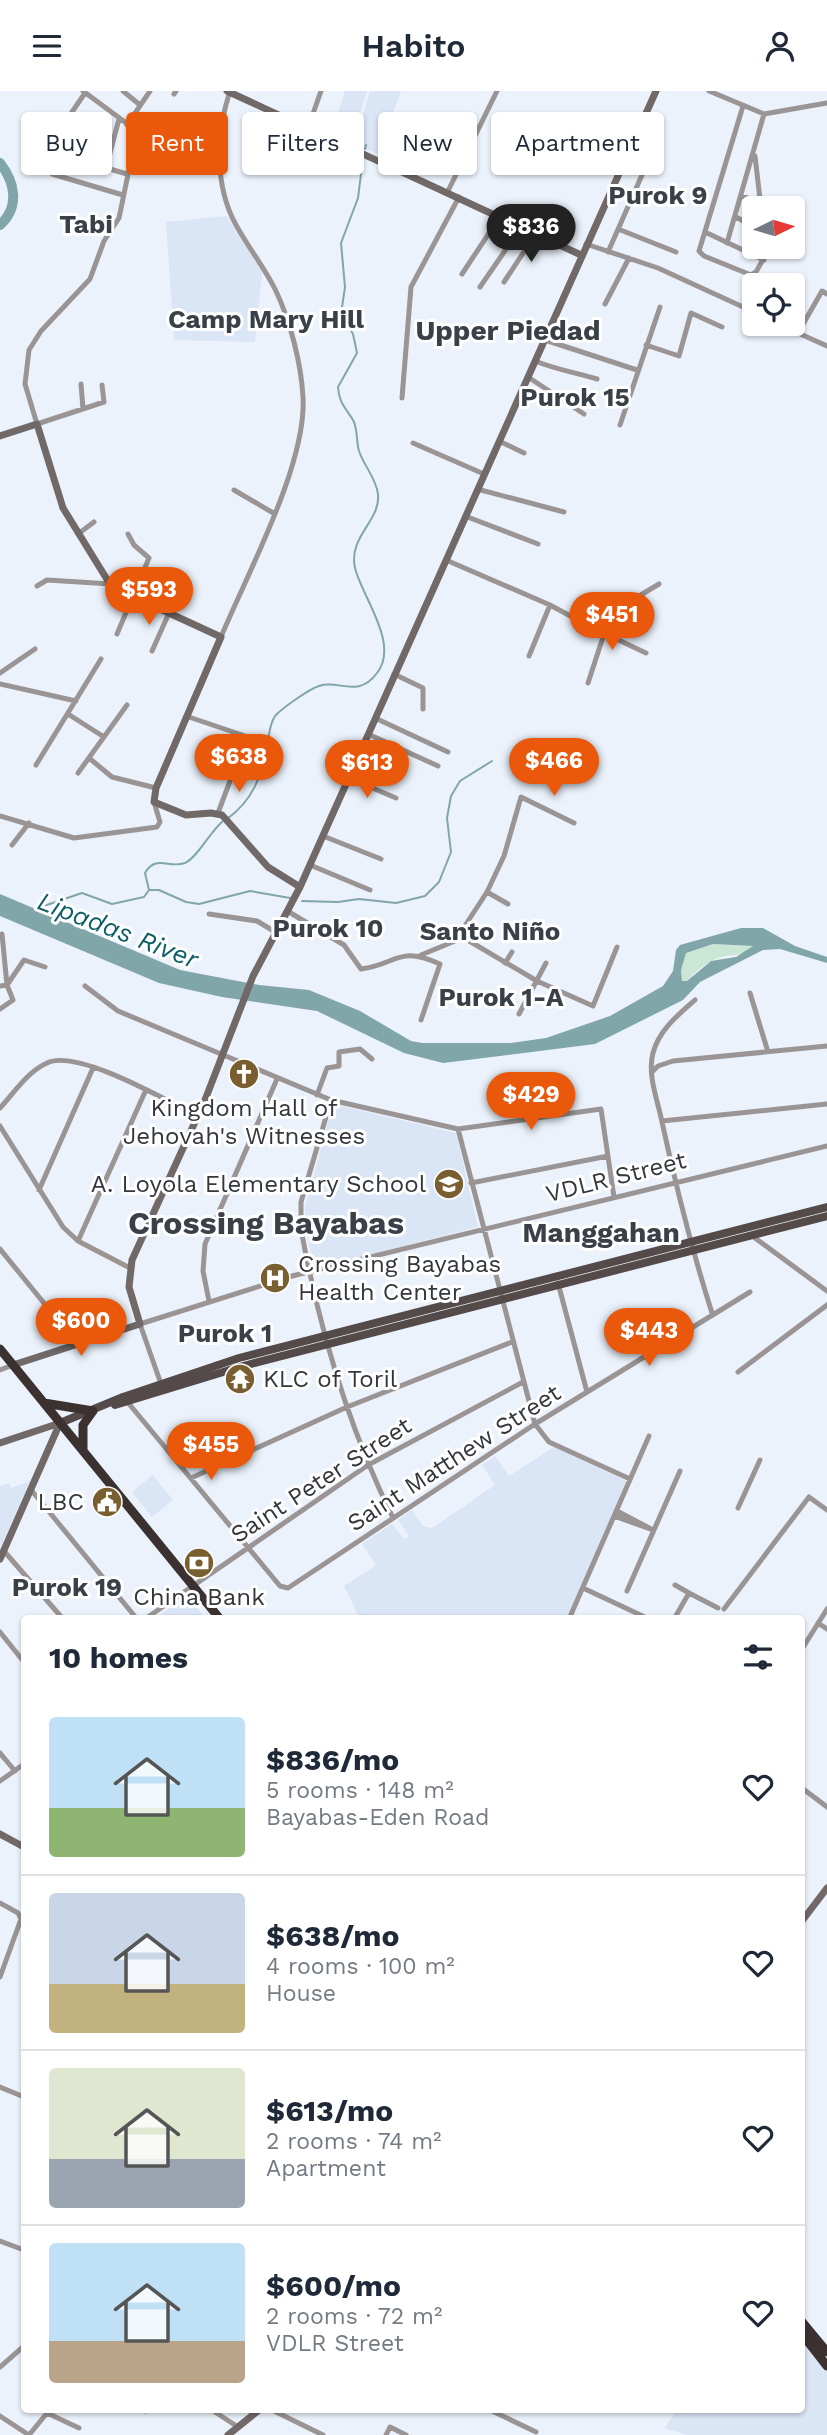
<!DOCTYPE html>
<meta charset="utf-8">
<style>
:root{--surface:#fff;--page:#f2f2f3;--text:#1f2937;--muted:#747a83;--line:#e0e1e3;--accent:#ea580c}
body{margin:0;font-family:"Work Sans",sans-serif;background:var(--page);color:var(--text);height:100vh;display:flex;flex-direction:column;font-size:26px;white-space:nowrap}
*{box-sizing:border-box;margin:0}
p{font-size:23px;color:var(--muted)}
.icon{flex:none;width:38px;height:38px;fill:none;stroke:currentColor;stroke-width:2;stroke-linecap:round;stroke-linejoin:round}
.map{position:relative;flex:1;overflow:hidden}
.details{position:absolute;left:21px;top:1524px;width:784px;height:798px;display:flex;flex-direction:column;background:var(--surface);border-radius:7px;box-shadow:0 2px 5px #0004}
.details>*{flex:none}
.guide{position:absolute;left:21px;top:21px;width:786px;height:63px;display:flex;gap:14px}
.needle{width:46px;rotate:85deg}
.fabs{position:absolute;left:742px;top:105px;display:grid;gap:14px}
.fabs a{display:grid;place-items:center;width:63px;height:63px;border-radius:7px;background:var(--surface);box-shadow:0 2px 5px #0004;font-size:35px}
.price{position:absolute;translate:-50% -60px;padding:0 16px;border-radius:24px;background:var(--accent);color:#fff;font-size:23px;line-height:46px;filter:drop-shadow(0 2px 4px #0008)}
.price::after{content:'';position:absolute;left:50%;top:42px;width:21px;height:16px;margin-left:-10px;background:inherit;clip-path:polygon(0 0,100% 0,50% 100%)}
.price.on{background:#222;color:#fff}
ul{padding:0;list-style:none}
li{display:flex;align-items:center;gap:21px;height:175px;padding:0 28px}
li+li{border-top:2px solid var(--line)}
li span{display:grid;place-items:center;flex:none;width:196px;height:140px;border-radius:7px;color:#555}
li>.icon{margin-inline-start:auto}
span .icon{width:84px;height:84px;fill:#fffc;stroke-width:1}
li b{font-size:30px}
h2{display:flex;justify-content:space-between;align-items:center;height:84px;padding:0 28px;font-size:30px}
.pill{padding:0 24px;border-radius:7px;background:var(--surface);box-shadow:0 2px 5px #0004;font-size:24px;line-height:63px}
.pill.on{background:var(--accent);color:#fff}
header{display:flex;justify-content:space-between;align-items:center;height:91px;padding:0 28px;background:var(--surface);font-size:32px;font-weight:600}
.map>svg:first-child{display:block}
</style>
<header><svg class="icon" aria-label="menu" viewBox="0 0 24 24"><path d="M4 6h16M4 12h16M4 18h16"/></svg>Habito<svg class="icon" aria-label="person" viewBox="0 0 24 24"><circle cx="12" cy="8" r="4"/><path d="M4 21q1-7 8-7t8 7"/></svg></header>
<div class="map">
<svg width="827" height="2344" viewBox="0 0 827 2344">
<rect width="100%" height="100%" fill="#ebf2fb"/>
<path fill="#dae5f5" d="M 345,0 L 367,0 L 351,51 L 331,43 Z
M 370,0 L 401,0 L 378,63 L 354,53 Z
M 226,125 L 262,181 L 255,251 L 174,249 L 166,131 Z
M 333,1013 L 456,1042 L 478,1136 L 315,1178 L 306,1140 L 305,1116 Z
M 554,1356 L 626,1390 L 567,1528 L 360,1528 L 344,1495 L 376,1474 L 362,1453 L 392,1433 L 404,1448 L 409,1445 L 398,1429 L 412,1419 L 423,1435 L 432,1437 L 495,1394 L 482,1374 L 495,1365 L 509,1385 Z
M 153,1384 L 173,1409 L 152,1426 L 132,1401 Z
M 30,1390 L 0,1457 L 0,1395 L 9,1392 L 11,1397 Z
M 187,1505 L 206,1528 L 154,1528 Z
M 802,2250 L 827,2281 L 827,2344 L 687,2344 L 665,2337 L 677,2319 L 802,2319 Z"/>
<path fill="#cae7d6" d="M 713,853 L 753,855 C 742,866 734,863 721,866 C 707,870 696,880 687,890 L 682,890 L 681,879 L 686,862 Z"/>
<path fill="#80a6a9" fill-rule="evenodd" d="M 0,803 L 180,879 L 259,894 L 309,899 L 360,920 L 411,950 L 422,952 L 511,952 L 546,947 L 610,925 L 663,895 L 673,880 L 676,859 L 680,854 L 741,837 L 763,837 L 795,855 L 827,866 L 827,872 L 780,858 L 763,859 L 700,891 L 683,909 L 595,953 L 443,972 L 404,962 L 317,920 L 222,906 L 159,892 L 0,825 ZM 713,853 L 753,855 L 736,866 L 711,870 L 687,890 L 682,890 L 681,879 L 686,862 Z"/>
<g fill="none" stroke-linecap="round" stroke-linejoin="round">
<path stroke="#80a6a9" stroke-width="2" d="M 365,58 L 366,54
M 227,728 C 253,709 261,686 267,656 C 269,645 269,634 275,625 C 281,618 309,598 319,595 C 338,588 358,608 377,582 C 400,553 362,506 355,477 C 348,445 381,430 378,403 C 376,387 364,375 359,360 C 356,350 358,338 353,329 C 345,316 339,312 338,296 L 357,262 L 353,243 L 341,223 L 345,196 L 341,152 L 358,107 L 363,67
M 149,799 L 159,799 L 186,811 L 199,813 L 250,800 L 290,807
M 302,810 L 338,811 L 359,808 L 396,812 L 425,805 L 439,791 L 451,761 L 447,727 L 451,705 L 460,690 L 492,670
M 32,819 L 82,802 L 112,813 L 144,806 L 149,799 L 145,782 C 156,763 169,778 185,772 C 197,767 210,741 222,731"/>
<path stroke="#80a6a9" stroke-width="10" d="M 0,72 C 15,91 20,116 0,134"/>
<path stroke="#9a9494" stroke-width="5" d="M 83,0 L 137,40 L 179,48 L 219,51
M 123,0 L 140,14
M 709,0 L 764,23 L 827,12
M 85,2 L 72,21 L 52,83 L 123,104
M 174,3 L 176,0
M 743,15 L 699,160 L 704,165 L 751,184 L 756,181 L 770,156
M 127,34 L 150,0
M 308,37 L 321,0
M 65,43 L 112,55
M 58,63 L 127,83
M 755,65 L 761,117
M 155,66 L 221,71
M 106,77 L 119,28
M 448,100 L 497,0
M 742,105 L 760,111
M 736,126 L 754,136
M 618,138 L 676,161
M 705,141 L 764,169
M 727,152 L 764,23
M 586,153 L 658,177 L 754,221
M 608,161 L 657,50
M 462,183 L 501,124
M 504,191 L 537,141
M 480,196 L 522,135
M 605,213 L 629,167
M 778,233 L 827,255
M 798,242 L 822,200 L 827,203
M 545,249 L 637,279
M 646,254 L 679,265 L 691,222 L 722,236
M 535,270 C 555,278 576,282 597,288
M 528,286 L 584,323
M 81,293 L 83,318
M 102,294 L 104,311 L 37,333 L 25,293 L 29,259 L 41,240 L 90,188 L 104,150 L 119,127 L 137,40
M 402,307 L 411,196 L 459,106
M 620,334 L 660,216
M 499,350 L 524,362
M 413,352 L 484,383
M 477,398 L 564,421
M 234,399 L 275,423
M 465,425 L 538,453
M 78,443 L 94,431
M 446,469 L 550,514 L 589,535 L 659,493
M 37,495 L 47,489 L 111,493
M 589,535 L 646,562
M 117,543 L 149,467 L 134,454 L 128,443
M 221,546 C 247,483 307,373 303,306 C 301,271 290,229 275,198 C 264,176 248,156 236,134 C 214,94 216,42 230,0
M 152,560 L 169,522
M 529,565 L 550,514
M 0,582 L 35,558
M 394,583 L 423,597 L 423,618
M 588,592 L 604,543
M 0,593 L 76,610
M 68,623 L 104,646
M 186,625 L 248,646
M 375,627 L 448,661
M 368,643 L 438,675
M 89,667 L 112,686 L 156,697
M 36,674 L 101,568
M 78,682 L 127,614
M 349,687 L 396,707
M 218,722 L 236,674
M 0,725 L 74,747 L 157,736 L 160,731 L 154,711
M 323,745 L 381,768
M 12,754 L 29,732
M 310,774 L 370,799
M 487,801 L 508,813
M 289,821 L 344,854 L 361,878 C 398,873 398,854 440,873 L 421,929
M 209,823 L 257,830 L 277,842
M 459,844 L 537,890 L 593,915 L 617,856
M 421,864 L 455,850 L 487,801 L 504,765 L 521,706 L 574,732
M 505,872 L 512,861
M 0,895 L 7,894 L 24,869 L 45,876
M 85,895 L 118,920 L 331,1009 L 458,1038 L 601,1018 L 614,1106
M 750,902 L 768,961
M 695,909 C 678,924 659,939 653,962 C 647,984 658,1010 662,1031 C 676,1096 692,1159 712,1222
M 0,918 L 13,909 L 7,894 L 2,843
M 519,923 L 546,872
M 652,981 L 658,975 L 673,970 L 827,955
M 317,1004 L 327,977 L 339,975 L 339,961 L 360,958 L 372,968
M 331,1009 L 301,1111 L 301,1138 C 319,1237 349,1337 393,1427
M 0,1017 C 14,1002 27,981 47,972 C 77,957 167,1010 198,1025
M 662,1030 L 827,1013
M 0,1035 L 63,1136 L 78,1150 L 130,1177
M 458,1038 L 535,1333 L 549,1351 L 630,1388
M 471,1092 L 608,1065
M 39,1099 L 93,977
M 751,1144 L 827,1200
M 78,1150 L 145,1001
M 0,1158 L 78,1254
M 558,1192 L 587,1301
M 209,1210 L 203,1180 L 205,1153 L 277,988
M 0,1279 L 13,1274
M 738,1281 L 827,1214
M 161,1293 L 140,1233 L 292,1185 L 827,1055
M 125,1308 L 280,1495 L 288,1497 L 535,1333 L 750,1201
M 191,1387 L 347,1316 L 512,1251
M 32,1400 L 137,1528
M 738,1417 L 760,1369
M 614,1425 L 653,1439 L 617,1420
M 4,1460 L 63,1528
M 583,1497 L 649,1528
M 627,1500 L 680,1380
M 689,1502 L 718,1517
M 724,1518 L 809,1406 L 827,1419
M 145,1528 L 368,1374 L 523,1291
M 569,1528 L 649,1345
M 674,1528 L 689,1502 L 675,1494
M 818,1532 L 827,1538
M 0,1541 L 24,1571
M 802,1558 L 827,1518
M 0,1662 L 15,1680
M 0,1690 L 24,1673
M 802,1697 L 827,1716
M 0,1812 L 18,1822 L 21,1828 L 0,1886
M 0,1996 L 24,2006
M 0,2150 L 24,2159
M 0,2276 L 24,2255
M 212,2319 L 238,2336
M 272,2319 L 323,2344
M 490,2319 L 536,2341
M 145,2320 L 147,2319
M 0,2325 L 29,2344
M 29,2344 L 47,2322 L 79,2337
M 386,2344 L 390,2336 L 406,2344"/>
<path stroke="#706968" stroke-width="7" d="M 227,0 L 581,164
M 0,345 L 37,333 L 63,417 L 108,490 L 119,499 L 221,546 L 156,697 L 154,711 L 186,724 L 211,722 L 222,724 L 268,776 L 300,796
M 13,1274 L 140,1233 L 129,1196 L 132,1169 L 205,1009 L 253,885 L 300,796 L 656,0
M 0,1352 L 60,1332
M 0,1468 L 60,1332
M 0,1743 L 24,1756
M 802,1830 L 827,1797
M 228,2344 L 259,2319"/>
<path stroke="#534a49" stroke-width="8" d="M 115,1314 L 243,1275 L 827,1125
M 60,1332 L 123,1306 L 239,1267 L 827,1116"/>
<path stroke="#3b3130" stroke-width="9" d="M 0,1258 L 220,1528
M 44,1312 L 93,1320
M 83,1359 L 83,1334 L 93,1320
M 802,2231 L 827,2261
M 802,2243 L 827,2275"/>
</g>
<defs>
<g id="church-disc" transform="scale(1.575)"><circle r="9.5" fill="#795e30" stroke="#fefefe"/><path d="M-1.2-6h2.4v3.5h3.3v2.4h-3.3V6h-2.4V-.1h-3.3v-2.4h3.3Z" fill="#fff"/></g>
<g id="school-disc" transform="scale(1.575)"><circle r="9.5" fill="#795e30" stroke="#fefefe"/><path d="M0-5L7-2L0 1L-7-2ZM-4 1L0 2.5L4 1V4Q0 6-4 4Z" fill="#fff"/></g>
<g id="hospital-disc" transform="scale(1.575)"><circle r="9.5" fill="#795e30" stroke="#fefefe"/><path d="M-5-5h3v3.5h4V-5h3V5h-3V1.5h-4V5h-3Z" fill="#fff"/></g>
<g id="temple-disc" transform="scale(1.575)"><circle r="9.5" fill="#795e30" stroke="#fefefe"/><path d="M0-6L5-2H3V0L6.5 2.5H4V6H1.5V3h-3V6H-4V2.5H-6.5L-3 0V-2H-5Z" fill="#fff"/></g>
<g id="civic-disc" transform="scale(1.575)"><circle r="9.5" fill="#795e30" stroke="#fefefe"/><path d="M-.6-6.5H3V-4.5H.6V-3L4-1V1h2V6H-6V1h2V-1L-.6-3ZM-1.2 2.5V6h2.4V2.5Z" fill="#fff"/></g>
<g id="bank-disc" transform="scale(1.575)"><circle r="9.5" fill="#795e30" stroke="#fefefe"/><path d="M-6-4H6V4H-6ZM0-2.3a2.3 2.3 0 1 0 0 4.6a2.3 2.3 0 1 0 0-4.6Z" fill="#fff"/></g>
</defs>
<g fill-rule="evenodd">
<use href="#church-disc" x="244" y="983"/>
<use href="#school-disc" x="449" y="1093"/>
<use href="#hospital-disc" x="275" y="1187"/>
<use href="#temple-disc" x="240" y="1288"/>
<use href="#civic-disc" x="107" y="1411"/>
<use href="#bank-disc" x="199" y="1472"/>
</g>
<g text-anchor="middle" stroke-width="6" stroke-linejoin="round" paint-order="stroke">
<g font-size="24" fill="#33363a" stroke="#fefefe">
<text x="244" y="1025">Kingdom Hall of<tspan x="244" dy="28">Jehovah's Witnesses</tspan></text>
<text x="426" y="1101" text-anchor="end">A. Loyola Elementary School</text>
<text x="298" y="1181" text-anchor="start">Crossing Bayabas<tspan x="298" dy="28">Health Center</tspan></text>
<text x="263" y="1296" text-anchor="start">KLC of Toril</text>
<text x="84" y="1419" text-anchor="end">LBC</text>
<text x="199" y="1514">China Bank</text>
</g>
<g font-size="24" fill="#33363a" stroke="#fefefe">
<text transform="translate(616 1086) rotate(-14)" y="8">VDLR Street</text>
<text transform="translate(454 1367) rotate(-33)" y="8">Saint Matthew Street</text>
<text transform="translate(321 1389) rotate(-33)" y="8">Saint Peter Street</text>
</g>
<g font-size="26" font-weight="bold" fill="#3a4047" stroke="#fefefe">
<text x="658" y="113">Purok 9</text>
<text x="86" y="142">Tabi</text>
<text x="266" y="237">Camp Mary Hill</text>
<text x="575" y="315">Purok 15</text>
<text x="328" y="846">Purok 10</text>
<text x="490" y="849">Santo Niño</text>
<text x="501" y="915">Purok 1-A</text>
<text x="225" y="1251">Purok 1</text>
<text x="67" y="1505">Purok 19</text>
</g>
<g font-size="26" font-style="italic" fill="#0c5e64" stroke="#fefefe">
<text transform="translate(118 839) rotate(21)" y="9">Lipadas River</text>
</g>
<g font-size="28" font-weight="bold" fill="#3a4047" stroke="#fefefe">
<text x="508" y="249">Upper Piedad</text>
<text x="601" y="1151">Manggahan</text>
</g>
<g font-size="32" font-weight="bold" fill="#3a4047" stroke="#fefefe">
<text x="266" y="1143">Crossing Bayabas</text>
</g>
</g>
</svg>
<div class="fabs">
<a><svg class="needle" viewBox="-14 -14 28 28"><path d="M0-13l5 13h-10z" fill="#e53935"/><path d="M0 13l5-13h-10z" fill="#747a83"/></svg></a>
<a><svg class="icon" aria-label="locate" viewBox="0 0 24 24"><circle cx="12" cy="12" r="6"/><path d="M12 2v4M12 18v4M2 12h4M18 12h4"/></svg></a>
</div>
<b class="price on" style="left:531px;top:173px">$836</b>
<b class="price" style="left:149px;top:536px">$593</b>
<b class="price" style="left:612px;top:561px">$451</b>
<b class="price" style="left:239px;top:703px">$638</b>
<b class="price" style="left:554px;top:707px">$466</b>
<b class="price" style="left:367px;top:709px">$613</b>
<b class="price" style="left:531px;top:1041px">$429</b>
<b class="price" style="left:81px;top:1267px">$600</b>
<b class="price" style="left:649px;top:1277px">$443</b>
<b class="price" style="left:211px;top:1391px">$455</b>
<div class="guide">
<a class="pill">Buy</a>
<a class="pill on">Rent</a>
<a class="pill">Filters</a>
<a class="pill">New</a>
<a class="pill">Apartment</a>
</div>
<section class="details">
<h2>10 homes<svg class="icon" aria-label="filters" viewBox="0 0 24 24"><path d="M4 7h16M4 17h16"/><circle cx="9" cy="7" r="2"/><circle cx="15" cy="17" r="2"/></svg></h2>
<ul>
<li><span style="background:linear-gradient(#bfe0f5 65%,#8fb573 0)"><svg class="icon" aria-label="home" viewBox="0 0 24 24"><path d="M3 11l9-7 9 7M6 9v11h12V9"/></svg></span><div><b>$836/mo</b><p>5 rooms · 148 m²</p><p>Bayabas-Eden Road</p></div><svg class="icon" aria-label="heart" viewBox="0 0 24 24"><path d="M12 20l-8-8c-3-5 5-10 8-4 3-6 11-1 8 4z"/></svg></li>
<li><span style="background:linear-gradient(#c9d6e8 65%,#c2b280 0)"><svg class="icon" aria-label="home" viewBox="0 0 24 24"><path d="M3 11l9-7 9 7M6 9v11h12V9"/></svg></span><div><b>$638/mo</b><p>4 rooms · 100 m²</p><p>House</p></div><svg class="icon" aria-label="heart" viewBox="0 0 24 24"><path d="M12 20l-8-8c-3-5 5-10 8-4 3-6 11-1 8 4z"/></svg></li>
<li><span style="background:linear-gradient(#dfe7d0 65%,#9aa5b1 0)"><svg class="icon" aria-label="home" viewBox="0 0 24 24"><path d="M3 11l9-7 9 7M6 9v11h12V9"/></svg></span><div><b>$613/mo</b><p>2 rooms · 74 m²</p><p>Apartment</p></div><svg class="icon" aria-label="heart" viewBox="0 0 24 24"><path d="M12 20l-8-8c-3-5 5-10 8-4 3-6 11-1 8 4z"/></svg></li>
<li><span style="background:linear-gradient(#bfe0f5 70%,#b9a48a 0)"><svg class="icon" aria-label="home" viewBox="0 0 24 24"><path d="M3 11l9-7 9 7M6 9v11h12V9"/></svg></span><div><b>$600/mo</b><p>2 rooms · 72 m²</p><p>VDLR Street</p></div><svg class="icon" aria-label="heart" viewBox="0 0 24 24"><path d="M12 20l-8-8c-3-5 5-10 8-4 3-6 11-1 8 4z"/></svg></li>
</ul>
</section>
</div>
